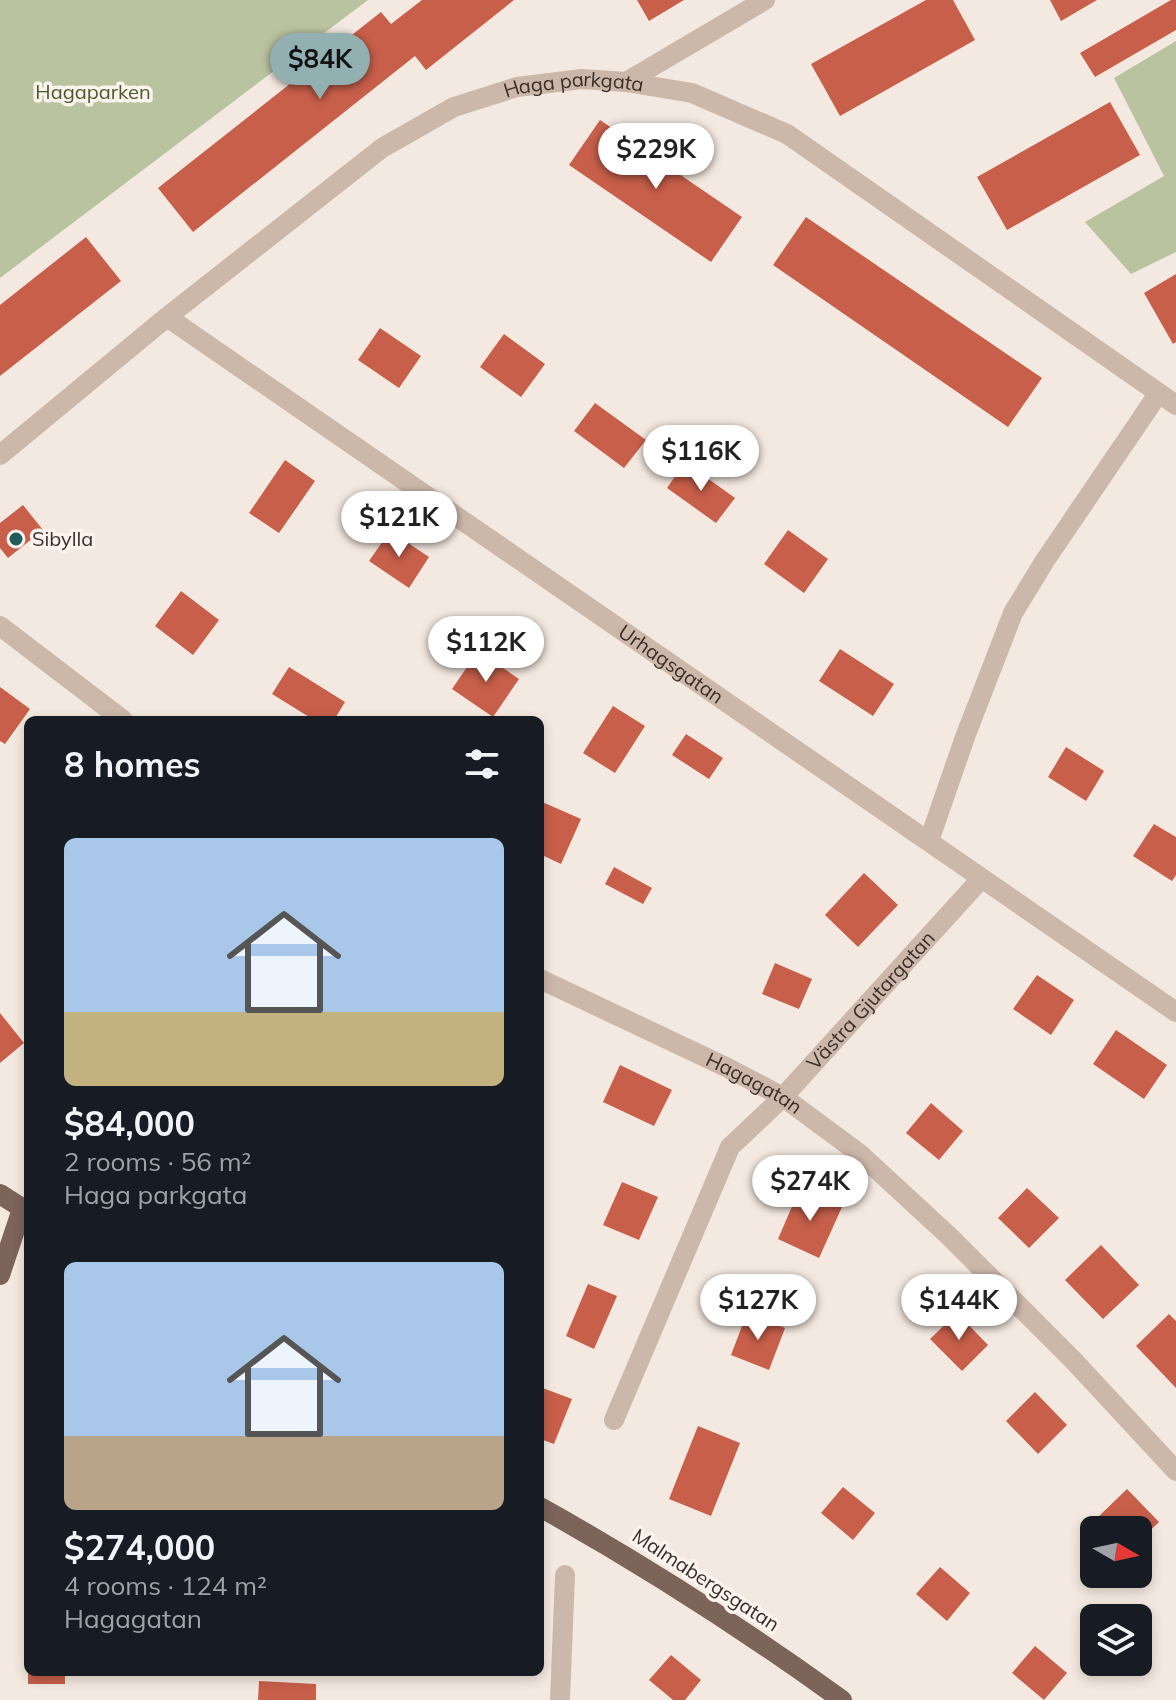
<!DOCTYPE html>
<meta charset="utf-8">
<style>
:root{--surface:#171b24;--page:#20242c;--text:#f1f3f6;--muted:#9ea1a6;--accent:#92b0b1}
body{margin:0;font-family:Mulish,sans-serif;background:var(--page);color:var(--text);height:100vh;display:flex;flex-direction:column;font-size:30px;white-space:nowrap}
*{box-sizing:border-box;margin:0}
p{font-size:26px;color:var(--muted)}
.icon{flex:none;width:44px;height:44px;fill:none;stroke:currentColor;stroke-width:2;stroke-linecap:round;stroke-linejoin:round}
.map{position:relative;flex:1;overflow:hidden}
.details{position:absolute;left:24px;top:716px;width:520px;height:960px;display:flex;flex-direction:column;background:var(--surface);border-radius:12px;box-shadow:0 4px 12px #0003}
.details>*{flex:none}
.needle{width:52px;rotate:99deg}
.fabs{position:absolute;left:1080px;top:1516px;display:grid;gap:16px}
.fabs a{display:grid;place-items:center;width:72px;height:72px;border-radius:12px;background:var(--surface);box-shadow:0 4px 12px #0003;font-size:40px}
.price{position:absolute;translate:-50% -68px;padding:0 18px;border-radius:28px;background:#fff;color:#222;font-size:26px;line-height:52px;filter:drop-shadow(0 2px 4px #0008)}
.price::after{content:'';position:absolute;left:50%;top:48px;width:24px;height:18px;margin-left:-12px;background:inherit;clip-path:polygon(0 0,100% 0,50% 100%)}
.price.selected{background:var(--accent);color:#111}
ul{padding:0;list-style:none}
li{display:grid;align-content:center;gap:16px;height:424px;padding:0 40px}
li span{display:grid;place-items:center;height:248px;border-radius:12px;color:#555}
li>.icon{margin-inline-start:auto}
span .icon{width:144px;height:144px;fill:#fffc;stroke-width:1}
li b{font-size:34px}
h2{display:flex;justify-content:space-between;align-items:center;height:96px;padding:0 40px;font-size:34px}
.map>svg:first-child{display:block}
</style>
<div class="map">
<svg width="1176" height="1700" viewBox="0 0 1176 1700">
<rect width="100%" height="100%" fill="#f4e9e0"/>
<path fill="#bac39f" d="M 0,0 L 368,0 L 0,278 Z
M 1176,41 L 1176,252 L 1131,274 L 1085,222 L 1164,176 L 1114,78 Z"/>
<path fill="#c75f4a" d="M 422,0 L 514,0 L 426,70 L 415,56 L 193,232 L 158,188 L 381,12 L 391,24 Z
M 637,0 L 684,0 L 649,21 Z
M 926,0 L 953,0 L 975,40 L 840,116 L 811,64 Z
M 1050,0 L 1097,0 L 1061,21 Z
M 1171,0 L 1176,0 L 1176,30 L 1095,77 L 1080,53 Z
M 1110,102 L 1140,155 L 1007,230 L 977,177 Z
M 600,120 L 742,217 L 711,262 L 569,165 Z
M 806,217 L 1042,378 L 1008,427 L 773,265 Z
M 86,237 L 121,281 L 0,376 L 0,305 Z
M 1176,274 L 1176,342 L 1173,344 L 1144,293 Z
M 380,328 L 421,356 L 399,388 L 358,360 Z
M 504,334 L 545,364 L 521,397 L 480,367 Z
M 595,403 L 646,440 L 624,468 L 574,431 Z
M 285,460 L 315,481 L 279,533 L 249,513 Z
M 685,462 L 735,498 L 716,523 L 667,488 Z
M 23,505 L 43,530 L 8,558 L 0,548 L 0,523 Z
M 788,530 L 828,559 L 804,593 L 764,564 Z
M 390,531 L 429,557 L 409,588 L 369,561 Z
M 181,591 L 219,620 L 193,655 L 155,626 Z
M 840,649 L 894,684 L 873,716 L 819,681 Z
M 478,651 L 519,679 L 493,717 L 452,689 Z
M 289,667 L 345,702 L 334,720 L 314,720 L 272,694 Z
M 0,687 L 30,709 L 5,744 L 0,741 Z
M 613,706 L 645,726 L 615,773 L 583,753 Z
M 686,734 L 723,758 L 709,779 L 672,755 Z
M 1066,747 L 1104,771 L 1086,801 L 1048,777 Z
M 540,801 L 581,819 L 561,864 L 544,856 L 540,864 Z
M 1154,824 L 1176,837 L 1176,875 L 1172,881 L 1133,856 Z
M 614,867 L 652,888 L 643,904 L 605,884 Z
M 864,873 L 898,905 L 858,947 L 825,915 Z
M 775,963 L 812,979 L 799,1009 L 762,994 Z
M 1037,975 L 1074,1000 L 1051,1035 L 1013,1009 Z
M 0,1013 L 24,1043 L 0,1063 Z
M 1116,1030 L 1167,1065 L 1144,1099 L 1093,1064 Z
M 620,1065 L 672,1090 L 654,1126 L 603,1102 Z
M 931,1103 L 963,1131 L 939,1160 L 906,1133 Z
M 622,1182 L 658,1197 L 639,1240 L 603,1225 Z
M 800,1188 L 842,1207 L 819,1258 L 778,1239 Z
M 1027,1188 L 1059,1218 L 1029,1248 L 998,1218 Z
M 1101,1245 L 1139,1285 L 1103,1319 L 1065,1280 Z
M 588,1284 L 617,1296 L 594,1349 L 566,1336 Z
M 747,1313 L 785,1328 L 769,1370 L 731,1355 Z
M 957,1313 L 988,1345 L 962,1371 L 930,1339 Z
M 1169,1314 L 1176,1321 L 1176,1388 L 1136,1346 Z
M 540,1387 L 572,1399 L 554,1444 L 540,1439 Z
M 1035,1392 L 1067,1425 L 1038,1454 L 1006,1421 Z
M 698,1426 L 740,1443 L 711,1516 L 669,1499 Z
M 843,1487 L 875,1513 L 853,1540 L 821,1513 Z
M 1127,1489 L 1159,1522 L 1138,1542 L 1138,1530 L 1109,1530 L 1097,1518 Z
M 940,1567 L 970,1593 L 947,1621 L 916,1594 Z
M 1035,1646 L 1067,1673 L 1044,1700 L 1012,1673 Z
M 671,1655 L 701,1680 L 685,1700 L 673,1700 L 649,1680 Z
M 28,1672 L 65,1672 L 65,1684 L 28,1684 Z
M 259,1681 L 316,1684 L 316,1700 L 258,1700 Z"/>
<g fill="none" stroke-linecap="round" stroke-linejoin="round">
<g stroke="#ccb8ab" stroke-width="20">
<path d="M 626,82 L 765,0"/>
<path id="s1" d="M 167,317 L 1176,1012"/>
<path id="s2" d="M 0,455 L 167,317 L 382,148 L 454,107 L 517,87 L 582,79 L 626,82 L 692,93 L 787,134 L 1176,405"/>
<path d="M 0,626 L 123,720"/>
<path d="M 929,841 L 965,737 L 1013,613 L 1044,562 L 1158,394"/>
<path id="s3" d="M 540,979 L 728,1068 L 783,1097 L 860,1154 L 949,1236 L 1073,1360 L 1176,1471"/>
<path id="s4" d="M 614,1420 L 730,1147 L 783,1097 L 981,879"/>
<path d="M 560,1700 L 565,1575"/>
</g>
<path stroke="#7c645b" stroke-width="20" d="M 0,1194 L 28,1212
M 0,1275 L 22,1209
M 540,1507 C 644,1565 745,1630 842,1700"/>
</g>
<circle fill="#1f5d5c" stroke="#fbf3ed" stroke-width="3" cx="16" cy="539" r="8"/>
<g text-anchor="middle" stroke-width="7" stroke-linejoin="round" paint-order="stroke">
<g font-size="20" fill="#3a2e2a" stroke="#fbf3ed">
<text dy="7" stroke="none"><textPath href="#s2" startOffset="696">Haga parkgata</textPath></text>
<text dy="7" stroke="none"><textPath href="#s1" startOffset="612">Urhagsgatan</textPath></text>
<text dy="7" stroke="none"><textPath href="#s4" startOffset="500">Västra Gjutargatan</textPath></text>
<text dy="7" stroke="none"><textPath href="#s3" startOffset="238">Hagagatan</textPath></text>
<text transform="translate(706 1580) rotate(33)" y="7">Malmabergsgatan</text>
</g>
<g font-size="20" fill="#4c592d" stroke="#fbf3ed">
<text x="93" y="99">Hagaparken</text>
</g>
<g font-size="20" fill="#3a2e2a" stroke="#fbf3ed" text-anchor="start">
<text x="32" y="546">Sibylla</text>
</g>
</g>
</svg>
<div class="fabs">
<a><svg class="needle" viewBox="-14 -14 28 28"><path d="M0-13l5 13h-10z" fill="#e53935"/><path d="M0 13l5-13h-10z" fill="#9ea1a6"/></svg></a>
<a><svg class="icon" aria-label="layers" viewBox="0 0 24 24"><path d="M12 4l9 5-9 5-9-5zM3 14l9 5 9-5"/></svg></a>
</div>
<b class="price selected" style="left:320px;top:101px">$84K</b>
<b class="price" style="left:656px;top:191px">$229K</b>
<b class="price" style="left:701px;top:493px">$116K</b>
<b class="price" style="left:399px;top:559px">$121K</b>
<b class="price" style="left:486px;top:684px">$112K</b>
<b class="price" style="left:810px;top:1223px">$274K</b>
<b class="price" style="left:758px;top:1342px">$127K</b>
<b class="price" style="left:959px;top:1342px">$144K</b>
<section class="details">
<h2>8 homes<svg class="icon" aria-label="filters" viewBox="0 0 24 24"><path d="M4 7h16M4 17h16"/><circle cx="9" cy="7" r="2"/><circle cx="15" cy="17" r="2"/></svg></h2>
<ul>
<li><span style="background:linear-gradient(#a9c7e8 70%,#c2b280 0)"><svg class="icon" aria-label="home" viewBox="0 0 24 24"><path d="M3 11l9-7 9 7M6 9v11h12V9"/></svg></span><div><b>$84,000</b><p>2 rooms · 56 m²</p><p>Haga parkgata</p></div></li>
<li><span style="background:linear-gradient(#a9c7e8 70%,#b9a48a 0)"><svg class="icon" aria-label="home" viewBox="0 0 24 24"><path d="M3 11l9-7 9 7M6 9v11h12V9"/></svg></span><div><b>$274,000</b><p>4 rooms · 124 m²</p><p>Hagagatan</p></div></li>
</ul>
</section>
</div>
